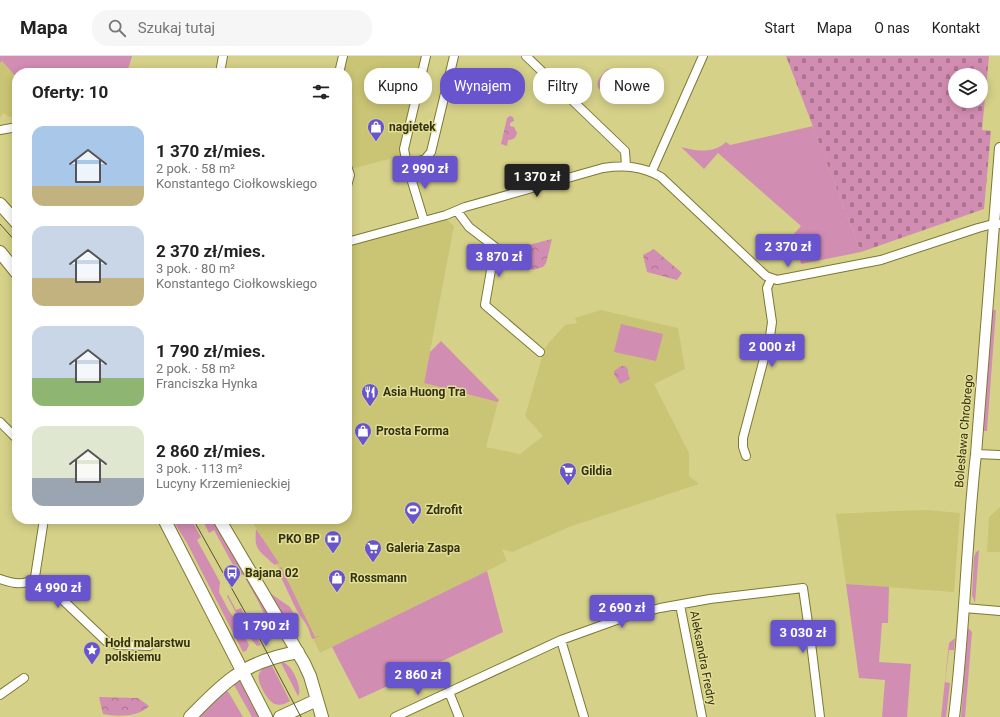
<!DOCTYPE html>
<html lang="pl">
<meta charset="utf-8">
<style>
:root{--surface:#fff;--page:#f6f6f6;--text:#222;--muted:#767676;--line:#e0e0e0;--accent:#6855ce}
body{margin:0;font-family:Roboto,sans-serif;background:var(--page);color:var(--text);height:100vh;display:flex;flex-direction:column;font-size:15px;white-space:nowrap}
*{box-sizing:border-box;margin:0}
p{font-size:13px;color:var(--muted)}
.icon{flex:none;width:22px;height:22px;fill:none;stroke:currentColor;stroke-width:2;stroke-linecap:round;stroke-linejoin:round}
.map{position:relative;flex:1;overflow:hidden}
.side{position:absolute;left:12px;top:12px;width:340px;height:456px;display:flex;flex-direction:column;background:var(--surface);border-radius:16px;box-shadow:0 2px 10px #0003}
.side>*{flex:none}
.guide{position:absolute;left:364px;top:12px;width:380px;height:36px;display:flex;gap:8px}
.buttons{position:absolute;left:948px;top:12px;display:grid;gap:8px}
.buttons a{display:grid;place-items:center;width:40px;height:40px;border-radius:50%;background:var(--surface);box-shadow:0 2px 10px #0003;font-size:20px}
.price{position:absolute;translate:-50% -34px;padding:0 9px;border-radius:4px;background:var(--accent);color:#fff;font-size:13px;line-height:26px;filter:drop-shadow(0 1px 2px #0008)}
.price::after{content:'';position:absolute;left:50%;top:24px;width:12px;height:9px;margin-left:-6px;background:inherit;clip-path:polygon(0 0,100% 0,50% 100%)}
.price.current{background:#222;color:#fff}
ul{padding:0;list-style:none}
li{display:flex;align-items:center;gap:12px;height:100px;padding:0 20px}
li span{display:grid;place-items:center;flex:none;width:112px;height:80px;border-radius:12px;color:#555}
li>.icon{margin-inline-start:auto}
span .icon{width:48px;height:48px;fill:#fffc;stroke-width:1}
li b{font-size:17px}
h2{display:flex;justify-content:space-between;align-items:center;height:48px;padding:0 20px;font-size:17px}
.chip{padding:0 14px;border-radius:16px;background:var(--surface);box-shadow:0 2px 10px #0003;font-size:14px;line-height:36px}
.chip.current{background:var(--accent);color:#fff}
header{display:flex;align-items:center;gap:24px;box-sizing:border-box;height:56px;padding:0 20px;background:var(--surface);border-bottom:1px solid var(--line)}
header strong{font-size:19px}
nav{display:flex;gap:22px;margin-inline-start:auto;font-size:14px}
.search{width:280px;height:36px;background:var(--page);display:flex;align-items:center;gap:10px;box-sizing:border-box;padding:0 14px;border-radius:16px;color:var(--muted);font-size:15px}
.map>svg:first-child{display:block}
</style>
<header>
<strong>Mapa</strong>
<div class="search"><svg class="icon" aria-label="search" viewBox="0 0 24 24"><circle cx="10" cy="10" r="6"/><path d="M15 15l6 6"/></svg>Szukaj tutaj</div>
<nav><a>Start</a><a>Mapa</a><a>O nas</a><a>Kontakt</a></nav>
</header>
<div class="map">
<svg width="1000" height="661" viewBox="0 0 1000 661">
<defs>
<pattern id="cemetery-stones" width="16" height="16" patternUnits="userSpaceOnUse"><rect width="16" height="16" fill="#d28db2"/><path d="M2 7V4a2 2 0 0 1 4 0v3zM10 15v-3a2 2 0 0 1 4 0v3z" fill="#ab748f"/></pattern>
<pattern id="park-crowns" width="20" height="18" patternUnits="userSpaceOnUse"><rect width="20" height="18" fill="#d28db2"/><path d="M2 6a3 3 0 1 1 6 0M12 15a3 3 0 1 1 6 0" fill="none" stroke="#ab748f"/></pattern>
</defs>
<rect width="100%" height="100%" fill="#d5d189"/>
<path fill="#cac574" d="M 343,0 L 428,0 L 404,99 L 347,114 L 347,17 L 339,17 Z
M 2,5 L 17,22 L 17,60 L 9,61 L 4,57 L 0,61 L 0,7 Z
M 446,163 L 454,170 L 424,327 L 498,346 L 486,391 L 520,398 L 543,380 L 525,360 L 545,291 L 565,269 L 577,267 L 575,262 L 601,254 L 678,272 L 685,313 L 654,328 L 689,397 L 689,420 L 699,428 L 569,471 L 512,496 L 502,493 L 507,505 L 320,597 L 276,507 L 251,463 L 347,463 L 347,190 Z
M 1000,451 L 1000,496 L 987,496 L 989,461 Z
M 927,454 L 960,457 L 954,536 L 846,528 L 836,458 L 894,455 Z"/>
<path fill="#d28db2" d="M 0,0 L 132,0 L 127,17 L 17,17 L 17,22 L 2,5 L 0,7 Z
M 813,70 L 861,196 L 801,208 L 799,197 L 787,186 L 801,170 L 718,97 L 704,113 L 681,91 C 695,95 714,98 726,86 L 730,89 Z
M 992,254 L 996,254 L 987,375 L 983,375 Z
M 621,268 L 663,278 L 656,305 L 614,296 Z
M 441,285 L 499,344 L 498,346 L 424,327 L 430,296 Z
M 172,463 L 191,463 L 201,481 L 197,484 L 220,526 L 219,536 L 229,555 L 238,567 L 249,589 L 246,595 L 243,596 L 187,487 Z
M 202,463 L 213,463 L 282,578 L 275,581 L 258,545 L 243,518 L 239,520 L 214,474 L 209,477 Z
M 256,473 L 279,507 L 275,509 C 272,507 270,505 267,502 C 255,492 255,489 256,473 Z
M 979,494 L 975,547 L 972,539 L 974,501 L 976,496 Z
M 281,511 L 315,581 L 321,580 L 312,583 L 308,571 L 296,553 L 278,515 L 278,513 Z
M 487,515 L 503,576 L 415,618 L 411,611 L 407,613 L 410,620 L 359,643 L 332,591 Z
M 846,528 L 889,531 L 888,567 L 882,567 L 879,606 L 911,608 L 907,661 L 882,661 L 885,624 L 859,622 Z
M 270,537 L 290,551 L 295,560 L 289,563 L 296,575 L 293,576 Z
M 228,539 L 236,554 L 241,552 L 261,589 L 257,590 L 251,583 L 244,566 L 235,555 L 227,540 Z
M 968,572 L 972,576 L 965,661 L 961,661 Z
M 955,582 L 954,594 L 949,594 L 945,626 L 950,627 L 946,661 L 941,661 L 949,587 Z
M 280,605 C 282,606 284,606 286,608 C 293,612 303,633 298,640 Z
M 271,608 L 290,645 C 285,648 280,650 275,648 C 268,646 256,625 259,618 C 261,613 266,610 271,608 Z
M 240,623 L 260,661 L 252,661 L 233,627 Z
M 226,634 L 229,637 L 243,661 L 197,661 Z"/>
<path fill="url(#cemetery-stones)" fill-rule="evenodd" d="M 786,0 L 989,0 L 982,74 L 991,75 L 984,153 L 861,196 ZM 955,19 L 981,19 L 981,45 L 955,45 Z"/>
<path fill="url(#park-crowns)" d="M 608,13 L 624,20 L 623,25 C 618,27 616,32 610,35 C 602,39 594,31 599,23 C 601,19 605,16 608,13 Z
M 510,60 L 513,61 L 514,65 L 510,67 L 510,70 L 514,71 L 517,77 C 516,82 513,84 508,84 L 507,90 L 501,88 L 507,62 Z
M 552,183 L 546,207 L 543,211 L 533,214 L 532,213 C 520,216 513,203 505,195 Z
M 654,193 L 682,217 L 677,224 L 647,216 L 643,199 Z
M 621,310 L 625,310 L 628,313 L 628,317 L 630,323 L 620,328 L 614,318 L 614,315 Z
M 99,641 L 138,642 L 149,650 C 139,661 118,661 103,658 Z"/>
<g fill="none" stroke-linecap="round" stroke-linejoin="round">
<g stroke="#7d7932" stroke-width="10">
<path id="minor" d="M 526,0 L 625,95 L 626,110
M 220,17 L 223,0
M 339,17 L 343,0
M 0,74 L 17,71
M 407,109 L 425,103 L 431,96 L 454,0
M 347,110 L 350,119 L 347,130
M 652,115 L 703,0
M 457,155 L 469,171 L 495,191 L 485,249 L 540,296
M 424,165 L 407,109 L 404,93 L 426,0
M 347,186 L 446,159 L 465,151 L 603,112 C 624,109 642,110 661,121 L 766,220 L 777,224 L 881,204 L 978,172 L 993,168 L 1000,168
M 0,366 L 17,383
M 976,398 L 1000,399
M 746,400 L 743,391 L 743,382 L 770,280 L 772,266 L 767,232 L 771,223
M 44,463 L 35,521 L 48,530 L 106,585 L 117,589 L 149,590
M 0,523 C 12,527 25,531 35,521
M 680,549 L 702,661
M 964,552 L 1000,555
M 561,584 L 584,661
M 449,636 L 459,661
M 0,639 L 24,622
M 395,661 L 561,584 L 625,561 L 660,552 L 710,543 L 803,532 L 812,595 L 820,661"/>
</g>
<g stroke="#7d7932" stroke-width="12">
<path id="tertiary" d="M 954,661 C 965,574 966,485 976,398 L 1000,92"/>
</g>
<g stroke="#7d7932" stroke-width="14">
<path id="secondary" d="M 0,148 L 17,167
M 0,196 L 17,217
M 164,463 L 266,661
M 219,463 L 304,607 L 310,620 L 322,661
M 190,661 C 204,647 219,631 235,620 C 253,607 276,600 298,596
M 280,661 L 317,644"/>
</g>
<use href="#minor" stroke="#fff" stroke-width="8"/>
<use href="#tertiary" stroke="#fff" stroke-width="10"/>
<use href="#secondary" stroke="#fff" stroke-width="12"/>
<path stroke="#57542d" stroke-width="1" d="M 0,168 L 17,187
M 193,463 L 255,574 L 301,661"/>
</g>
<defs>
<g id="shop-pin" transform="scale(0.9)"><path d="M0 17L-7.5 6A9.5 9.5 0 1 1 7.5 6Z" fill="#6855ce" stroke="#e2de95"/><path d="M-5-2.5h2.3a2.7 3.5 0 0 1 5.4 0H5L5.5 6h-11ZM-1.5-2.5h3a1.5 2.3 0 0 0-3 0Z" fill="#fff"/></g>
<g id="restaurant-pin" transform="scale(0.9)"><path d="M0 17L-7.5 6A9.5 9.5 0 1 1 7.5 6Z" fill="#6855ce" stroke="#e2de95"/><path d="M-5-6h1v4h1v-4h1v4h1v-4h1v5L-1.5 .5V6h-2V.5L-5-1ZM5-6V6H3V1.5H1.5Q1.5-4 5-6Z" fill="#fff"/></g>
<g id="supermarket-pin" transform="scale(0.9)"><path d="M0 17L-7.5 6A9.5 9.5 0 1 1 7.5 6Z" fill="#6855ce" stroke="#e2de95"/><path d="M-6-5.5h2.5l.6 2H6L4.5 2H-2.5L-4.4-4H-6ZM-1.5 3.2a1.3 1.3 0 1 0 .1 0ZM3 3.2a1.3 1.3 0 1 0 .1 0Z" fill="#fff"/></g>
<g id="stadium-pin" transform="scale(0.9)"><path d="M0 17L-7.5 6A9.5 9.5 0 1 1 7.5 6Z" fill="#6855ce" stroke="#e2de95"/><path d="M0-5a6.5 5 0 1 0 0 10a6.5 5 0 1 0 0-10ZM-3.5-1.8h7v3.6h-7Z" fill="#fff"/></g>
<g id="bank-pin" transform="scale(0.9)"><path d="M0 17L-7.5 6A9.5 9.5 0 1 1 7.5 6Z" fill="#6855ce" stroke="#e2de95"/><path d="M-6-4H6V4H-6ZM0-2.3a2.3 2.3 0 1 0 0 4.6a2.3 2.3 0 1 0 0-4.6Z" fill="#fff"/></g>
<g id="bus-pin" transform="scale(0.9)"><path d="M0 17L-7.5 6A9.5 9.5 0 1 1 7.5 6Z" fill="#6855ce" stroke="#e2de95"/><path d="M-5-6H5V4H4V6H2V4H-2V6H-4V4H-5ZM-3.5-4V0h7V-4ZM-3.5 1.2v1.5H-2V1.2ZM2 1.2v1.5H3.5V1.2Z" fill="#fff"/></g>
<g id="sight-pin" transform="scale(0.9)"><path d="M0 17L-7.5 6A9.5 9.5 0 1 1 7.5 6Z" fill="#6855ce" stroke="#e2de95"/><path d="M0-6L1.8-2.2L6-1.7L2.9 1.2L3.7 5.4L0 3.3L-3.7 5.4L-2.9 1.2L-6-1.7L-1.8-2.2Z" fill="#fff"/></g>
</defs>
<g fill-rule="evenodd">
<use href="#shop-pin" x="376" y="71"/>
<use href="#restaurant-pin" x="370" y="336"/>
<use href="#shop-pin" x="363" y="375"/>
<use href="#supermarket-pin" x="568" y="415"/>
<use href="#stadium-pin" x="413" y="454"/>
<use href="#bank-pin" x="333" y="483"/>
<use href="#supermarket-pin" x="373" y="492"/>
<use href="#bus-pin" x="232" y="517"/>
<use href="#shop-pin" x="337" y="522"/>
<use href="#sight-pin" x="92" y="594"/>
</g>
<g text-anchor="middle" stroke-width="3" stroke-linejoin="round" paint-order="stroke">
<g font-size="12" font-weight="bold" fill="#323012" stroke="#e2de95" text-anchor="start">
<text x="389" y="75">nagietek</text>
<text x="383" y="340">Asia Huong Tra</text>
<text x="376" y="379">Prosta Forma</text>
<text x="581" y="419">Gildia</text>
<text x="426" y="458">Zdrofit</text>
<text x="320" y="487" text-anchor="end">PKO BP</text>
<text x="386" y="496">Galeria Zaspa</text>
<text x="245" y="521">Bajana 02</text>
<text x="350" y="526">Rossmann</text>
<text x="105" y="591">Hołd malarstwu<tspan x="105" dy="14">polskiemu</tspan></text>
</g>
<g font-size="12" fill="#323012" stroke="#e2de95">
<text transform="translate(964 375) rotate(-85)" y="4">Bolesława Chrobrego</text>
<text transform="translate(703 602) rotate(79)" y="4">Aleksandra Fredry</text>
</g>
</g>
</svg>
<div class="buttons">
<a><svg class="icon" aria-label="layers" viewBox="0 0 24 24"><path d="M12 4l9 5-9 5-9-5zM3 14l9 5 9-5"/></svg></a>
</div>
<b class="price" style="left:425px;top:134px">2 990 zł</b>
<b class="price current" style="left:537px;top:142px">1 370 zł</b>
<b class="price" style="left:788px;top:212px">2 370 zł</b>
<b class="price" style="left:499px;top:222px">3 870 zł</b>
<b class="price" style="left:772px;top:312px">2 000 zł</b>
<b class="price" style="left:58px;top:553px">4 990 zł</b>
<b class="price" style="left:622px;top:573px">2 690 zł</b>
<b class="price" style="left:266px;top:591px">1 790 zł</b>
<b class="price" style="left:803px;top:598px">3 030 zł</b>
<b class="price" style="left:418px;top:640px">2 860 zł</b>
<div class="guide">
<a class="chip">Kupno</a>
<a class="chip current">Wynajem</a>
<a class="chip">Filtry</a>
<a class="chip">Nowe</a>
</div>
<section class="side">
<h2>Oferty: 10<svg class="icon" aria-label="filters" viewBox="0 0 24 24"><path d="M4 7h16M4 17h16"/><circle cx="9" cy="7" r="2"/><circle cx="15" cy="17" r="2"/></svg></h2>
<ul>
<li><span style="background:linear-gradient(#a9c7e8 75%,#c2b280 0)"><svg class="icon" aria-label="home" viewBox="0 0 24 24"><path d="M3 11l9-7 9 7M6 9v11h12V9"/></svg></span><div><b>1 370 zł/mies.</b><p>2 pok. · 58 m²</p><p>Konstantego Ciołkowskiego</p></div></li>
<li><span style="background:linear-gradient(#c9d6e8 65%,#c2b280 0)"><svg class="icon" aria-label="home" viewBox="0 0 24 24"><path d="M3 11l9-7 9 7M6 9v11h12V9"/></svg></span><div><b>2 370 zł/mies.</b><p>3 pok. · 80 m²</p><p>Konstantego Ciołkowskiego</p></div></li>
<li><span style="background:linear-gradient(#c9d6e8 65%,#8fb573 0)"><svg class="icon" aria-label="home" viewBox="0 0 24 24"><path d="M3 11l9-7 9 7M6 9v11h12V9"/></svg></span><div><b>1 790 zł/mies.</b><p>2 pok. · 58 m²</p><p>Franciszka Hynka</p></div></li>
<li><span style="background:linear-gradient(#dfe7d0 65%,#9aa5b1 0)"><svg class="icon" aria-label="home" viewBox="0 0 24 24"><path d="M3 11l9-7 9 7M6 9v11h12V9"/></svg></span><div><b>2 860 zł/mies.</b><p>3 pok. · 113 m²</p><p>Lucyny Krzemienieckiej</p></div></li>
</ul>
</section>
</div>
